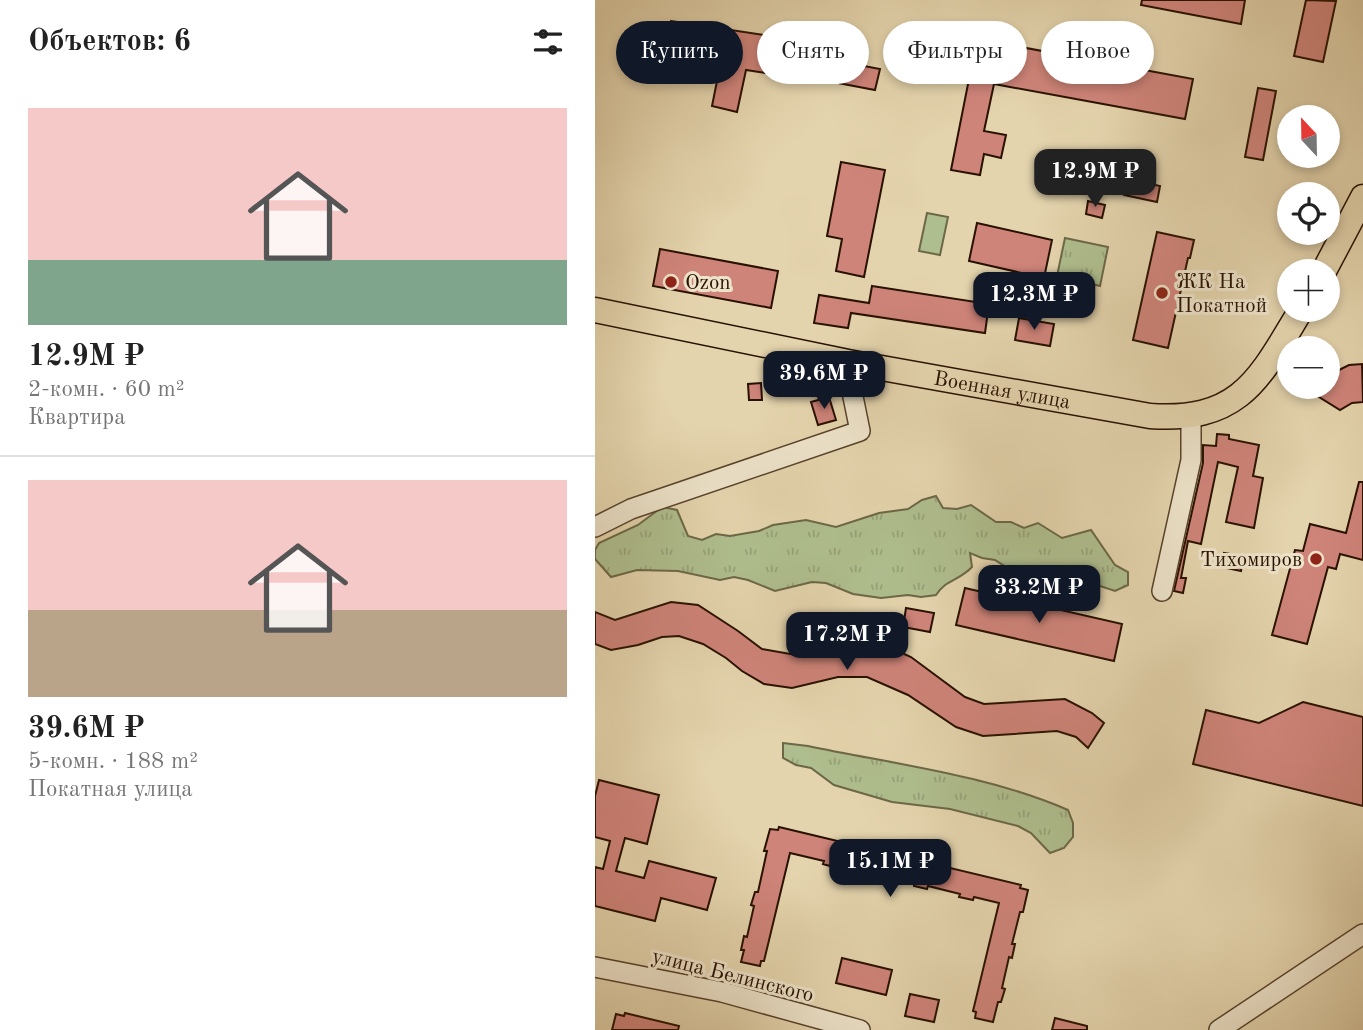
<!DOCTYPE html>
<html lang="ru">
<meta charset="utf-8">
<style>
:root{--surface:#fff;--page:#f6f6f6;--text:#222;--muted:#767676;--line:#e0e0e0;--accent:#111827}
body{margin:0;font-family:"Old Standard TT",serif;background:var(--page);color:var(--text);height:100vh;display:flex;flex-direction:column;font-size:26px;white-space:nowrap}
*{box-sizing:border-box;margin:0}
p{font-size:23px;color:var(--muted)}
.icon{flex:none;width:38px;height:38px;fill:none;stroke:currentColor;stroke-width:2;stroke-linecap:round;stroke-linejoin:round}
.map{position:relative;flex:1;overflow:hidden}
.sheet{display:flex;flex-direction:column;background:var(--surface);width:595px}
.sheet>*{flex:none}
.banner{position:absolute;left:21px;top:21px;width:640px;height:63px;display:flex;gap:14px}
.needle{width:46px;rotate:338deg}
.fabs{position:absolute;left:682px;top:105px;display:grid;gap:14px}
.fabs a{display:grid;place-items:center;width:63px;height:63px;border-radius:50%;background:var(--surface);box-shadow:0 4px 10px #0003;font-size:35px}
.price{position:absolute;translate:-50% -60px;padding:0 16px;border-radius:14px;background:var(--accent);color:#fff;font-size:23px;line-height:46px;filter:drop-shadow(0 2px 4px #0008)}
.price::after{content:'';position:absolute;left:50%;top:42px;width:21px;height:16px;margin-left:-10px;background:inherit;clip-path:polygon(0 0,100% 0,50% 100%)}
.price.on{background:#222;color:#fff}
ul{padding:0;list-style:none}
li{display:grid;align-content:center;gap:14px;height:371px;padding:0 28px}
li+li{border-top:2px solid var(--line)}
li span{display:grid;place-items:center;height:217px;border-radius:0px;color:#555}
li>.icon{margin-inline-start:auto}
span .icon{width:126px;height:126px;fill:#fffc;stroke-width:1}
li b{font-size:30px}
h2{display:flex;justify-content:space-between;align-items:center;height:84px;padding:0 28px;font-size:30px}
.pill{padding:0 24px;border-radius:32px;background:var(--surface);box-shadow:0 4px 10px #0003;font-size:24px;line-height:63px}
.pill.on{background:var(--accent);color:#fff}
main{display:flex;flex:1;min-height:0}
.map>svg:first-child{display:block}
</style>
<main>
<section class="sheet">
<h2>Объектов: 6<svg class="icon" aria-label="filters" viewBox="0 0 24 24"><path d="M4 7h16M4 17h16"/><circle cx="9" cy="7" r="2"/><circle cx="15" cy="17" r="2"/></svg></h2>
<ul>
<li><span style="background:linear-gradient(#f6c9c9 70%,#7fa58c 0)"><svg class="icon" aria-label="home" viewBox="0 0 24 24"><path d="M3 11l9-7 9 7M6 9v11h12V9"/></svg></span><div><b>12.9M ₽</b><p>2-комн. · 60 m²</p><p>Квартира</p></div></li>
<li><span style="background:linear-gradient(#f6c9c9 60%,#b9a48a 0)"><svg class="icon" aria-label="home" viewBox="0 0 24 24"><path d="M3 11l9-7 9 7M6 9v11h12V9"/></svg></span><div><b>39.6M ₽</b><p>5-комн. · 188 m²</p><p>Покатная улица</p></div></li>
</ul>
</section>
<div class="map">
<svg width="768" height="1030" viewBox="0 0 768 1030">
<defs>
<pattern id="grass-tufts" width="24" height="20" patternUnits="userSpaceOnUse" patternTransform="scale(1.75)"><rect width="24" height="20" fill="#afbe8e"/><path d="M3 7l-1-3M5 7V3M7 7l1-3M15 17l-1-3M17 17v-4M19 17l1-3" fill="none" stroke="#97a279"/></pattern>
</defs>
<rect width="100%" height="100%" fill="#e4d4ad"/>
<filter id="stains"><feTurbulence type="fractalNoise" baseFrequency=".00286" numOctaves="4"/><feColorMatrix values="0 0 0 0 .2 0 0 0 0 .09 0 0 0 0 .02 0 0 0 .5 -.17"/></filter>
<radialGradient id="worn" r=".72"><stop offset=".6" stop-color="#630" stop-opacity="0"/><stop offset="1" stop-color="#630" stop-opacity=".3"/></radialGradient>
<path fill="url(#grass-tufts)" stroke="#6c6847" stroke-width="2" d="M 470,238 L 513,247 L 505,286 L 462,276 Z
M 341,496 L 348,508 L 362,509 L 376,505 L 401,522 L 416,522 L 429,528 L 443,523 L 467,538 L 496,530 L 520,565 L 533,572 L 533,585 L 520,591 L 493,582 L 452,579 L 425,568 L 411,567 L 400,560 L 387,558 L 375,553 L 377,567 C 364,581 351,579 341,595 L 326,597 L 313,595 L 286,598 L 258,594 L 231,583 L 217,582 L 180,591 L 153,580 L 139,577 L 125,580 L 83,571 L 42,570 L 16,577 L 0,559 L 0,550 L 4,543 L 43,525 L 67,507 L 82,510 L 93,536 L 107,540 L 121,534 L 135,536 L 164,531 L 178,525 L 211,520 L 241,527 L 284,513 L 313,509 L 327,500 Z
M 188,743 L 213,746 C 298,764 393,775 473,810 L 478,823 L 478,837 L 469,848 L 455,853 L 436,833 L 423,826 L 355,809 L 297,802 L 239,785 L 216,768 L 201,765 L 188,758 Z"/>
<path fill="#afbe8e" stroke="#6c6847" stroke-width="2" d="M 332,213 L 353,217 L 345,255 L 324,251 Z"/>
<path fill="#cf847a" stroke="#291100" stroke-width="2" d="M 547,0 L 650,0 L 646,24 L 546,5 Z
M 711,0 L 741,1 L 728,62 L 699,56 Z
M 76,21 L 196,39 L 190,76 L 151,70 L 142,112 L 117,106 L 125,66 L 70,58 Z
M 318,27 L 598,79 L 590,119 L 399,84 L 389,131 L 411,135 L 406,158 L 389,154 L 385,175 L 356,170 L 374,79 L 311,67 Z
M 227,58 L 285,69 L 280,90 L 222,79 Z
M 663,88 L 681,91 L 668,160 L 650,157 Z
M 246,162 L 290,170 L 269,277 L 241,271 L 247,239 L 232,236 Z
M 532,179 L 565,186 L 562,202 L 529,195 Z
M 493,201 L 510,205 L 507,218 L 491,214 Z
M 382,223 L 457,240 L 449,278 L 374,261 Z
M 562,232 L 599,240 L 595,258 L 593,258 L 573,348 L 538,340 Z
M 65,249 L 183,271 L 176,308 L 58,286 Z
M 277,286 L 394,304 L 390,333 L 256,313 L 253,328 L 219,323 L 224,295 L 274,303 Z
M 424,318 L 459,324 L 455,346 L 420,340 Z
M 767,364 L 768,402 L 757,403 L 745,410 L 708,387 L 733,387 L 733,368 L 740,372 L 754,365 Z
M 166,383 L 167,400 L 154,400 L 153,384 Z
M 234,397 L 241,420 L 223,425 L 216,402 Z
M 622,434 L 634,435 L 634,439 L 664,445 L 658,476 L 668,478 L 659,528 L 631,522 L 643,467 L 623,462 L 606,544 L 593,541 L 586,578 L 591,578 L 588,593 L 579,591 L 608,463 L 608,445 L 621,446 Z
M 764,482 L 768,482 L 768,560 L 745,554 L 741,569 L 733,567 L 712,644 L 677,635 L 700,550 L 708,551 L 715,524 L 751,533 Z
M 629,553 L 648,556 L 646,571 L 627,567 Z
M 370,588 L 527,624 L 519,661 L 361,625 Z
M 76,602 L 103,605 L 143,631 L 167,649 L 201,655 L 237,647 L 294,647 L 316,657 L 370,697 L 389,704 L 470,699 L 497,713 L 509,723 L 493,748 L 481,737 L 462,731 L 388,736 L 361,727 L 313,695 L 272,677 L 243,677 L 197,688 L 169,684 L 147,671 L 131,658 L 108,644 L 84,636 L 67,637 L 43,645 L 16,650 L 0,644 L 0,612 L 20,620 Z
M 311,608 L 339,613 L 335,632 L 308,627 Z
M 708,702 L 768,717 L 768,806 L 598,764 L 611,710 L 664,723 Z
M 4,780 L 64,795 L 52,844 L 30,838 L 21,871 L 49,878 L 54,861 L 121,878 L 112,910 L 66,898 L 60,921 L 0,906 L 0,867 L 8,869 L 15,841 L 0,837 L 0,796 Z
M 184,827 L 426,885 L 425,888 L 433,890 L 428,912 L 425,912 L 417,944 L 420,944 L 417,958 L 414,957 L 407,988 L 410,989 L 406,1002 L 403,1002 L 398,1022 L 380,1018 L 381,1012 L 378,1011 L 404,903 L 379,897 L 378,900 L 364,897 L 365,894 L 333,886 L 332,889 L 319,886 L 319,883 L 289,876 L 288,879 L 274,875 L 275,872 L 243,865 L 242,868 L 228,864 L 229,861 L 195,853 L 169,961 L 166,961 L 165,966 L 146,962 L 149,950 L 146,950 L 149,936 L 152,937 L 159,906 L 156,905 L 160,892 L 163,892 L 172,851 L 169,851 L 175,829 L 183,830 Z
M 247,958 L 297,970 L 291,995 L 241,983 Z
M 315,994 L 344,1000 L 339,1022 L 310,1016 Z
M 30,1013 L 84,1026 L 83,1030 L 17,1030 L 21,1014 L 29,1016 Z
M 460,1018 L 492,1026 L 492,1030 L 457,1030 Z"/>
<g fill="none" stroke-linecap="round" stroke-linejoin="round">
<g stroke="#58422b" stroke-width="22">
<path id="minor" d="M 0,527 L 36,509 L 265,431 L 254,377 L 253,362
M 567,591 L 596,460 L 596,415
M 0,967 L 127,992 L 265,1030
M 624,1030 L 768,934"/>
</g>
<g stroke="#291100" stroke-width="27">
<g id="major">
<path d="M 729,271 L 768,197"/>
<path id="s1" d="M 0,310 L 253,362 L 555,416 C 646,422 664,379 706,310"/>
</g>
</g>
<use href="#minor" stroke="#ede3ca" stroke-width="19"/>
<use href="#major" stroke="#e4d4ad" stroke-width="24"/>
</g>
<g fill="#8f2418" stroke="#ede3ca" stroke-width="2.5">
<circle cx="76" cy="282" r="7"/>
<circle cx="567" cy="293" r="7"/>
<circle cx="721" cy="559" r="7"/>
</g>
<g text-anchor="middle" stroke-width="6" stroke-linejoin="round" paint-order="stroke">
<g font-size="21" fill="#291100" stroke="#ede3ca" text-anchor="start">
<text x="581" y="288">ЖК На<tspan x="581" dy="24">Покатной</tspan></text>
<text x="90" y="289">Ozon</text>
<text x="707" y="566" text-anchor="end">Тихомиров</text>
</g>
<g font-size="21" fill="#291100" stroke="#ede3ca">
<text dy="7" stroke="none"><textPath href="#s1" startOffset="415">Военная улица</textPath></text>
<text transform="translate(138 975) rotate(14)" y="7">улица Белинского</text>
</g>
</g>
<rect width="100%" height="100%" filter="url(#stains)"/>
<rect width="100%" height="100%" fill="url(#worn)"/>
</svg>
<div class="fabs">
<a><svg class="needle" viewBox="-14 -14 28 28"><path d="M0-13l5 13h-10z" fill="#e53935"/><path d="M0 13l5-13h-10z" fill="#767676"/></svg></a>
<a><svg class="icon" aria-label="locate" viewBox="0 0 24 24"><circle cx="12" cy="12" r="6"/><path d="M12 2v4M12 18v4M2 12h4M18 12h4"/></svg></a>
<a>+</a>
<a>−</a>
</div>
<b class="price on" style="left:500px;top:209px">12.9M ₽</b>
<b class="price" style="left:439px;top:332px">12.3M ₽</b>
<b class="price" style="left:229px;top:411px">39.6M ₽</b>
<b class="price" style="left:444px;top:625px">33.2M ₽</b>
<b class="price" style="left:252px;top:672px">17.2M ₽</b>
<b class="price" style="left:295px;top:899px">15.1M ₽</b>
<div class="banner">
<a class="pill on">Купить</a>
<a class="pill">Снять</a>
<a class="pill">Фильтры</a>
<a class="pill">Новое</a>
</div>
</div>
</main>
